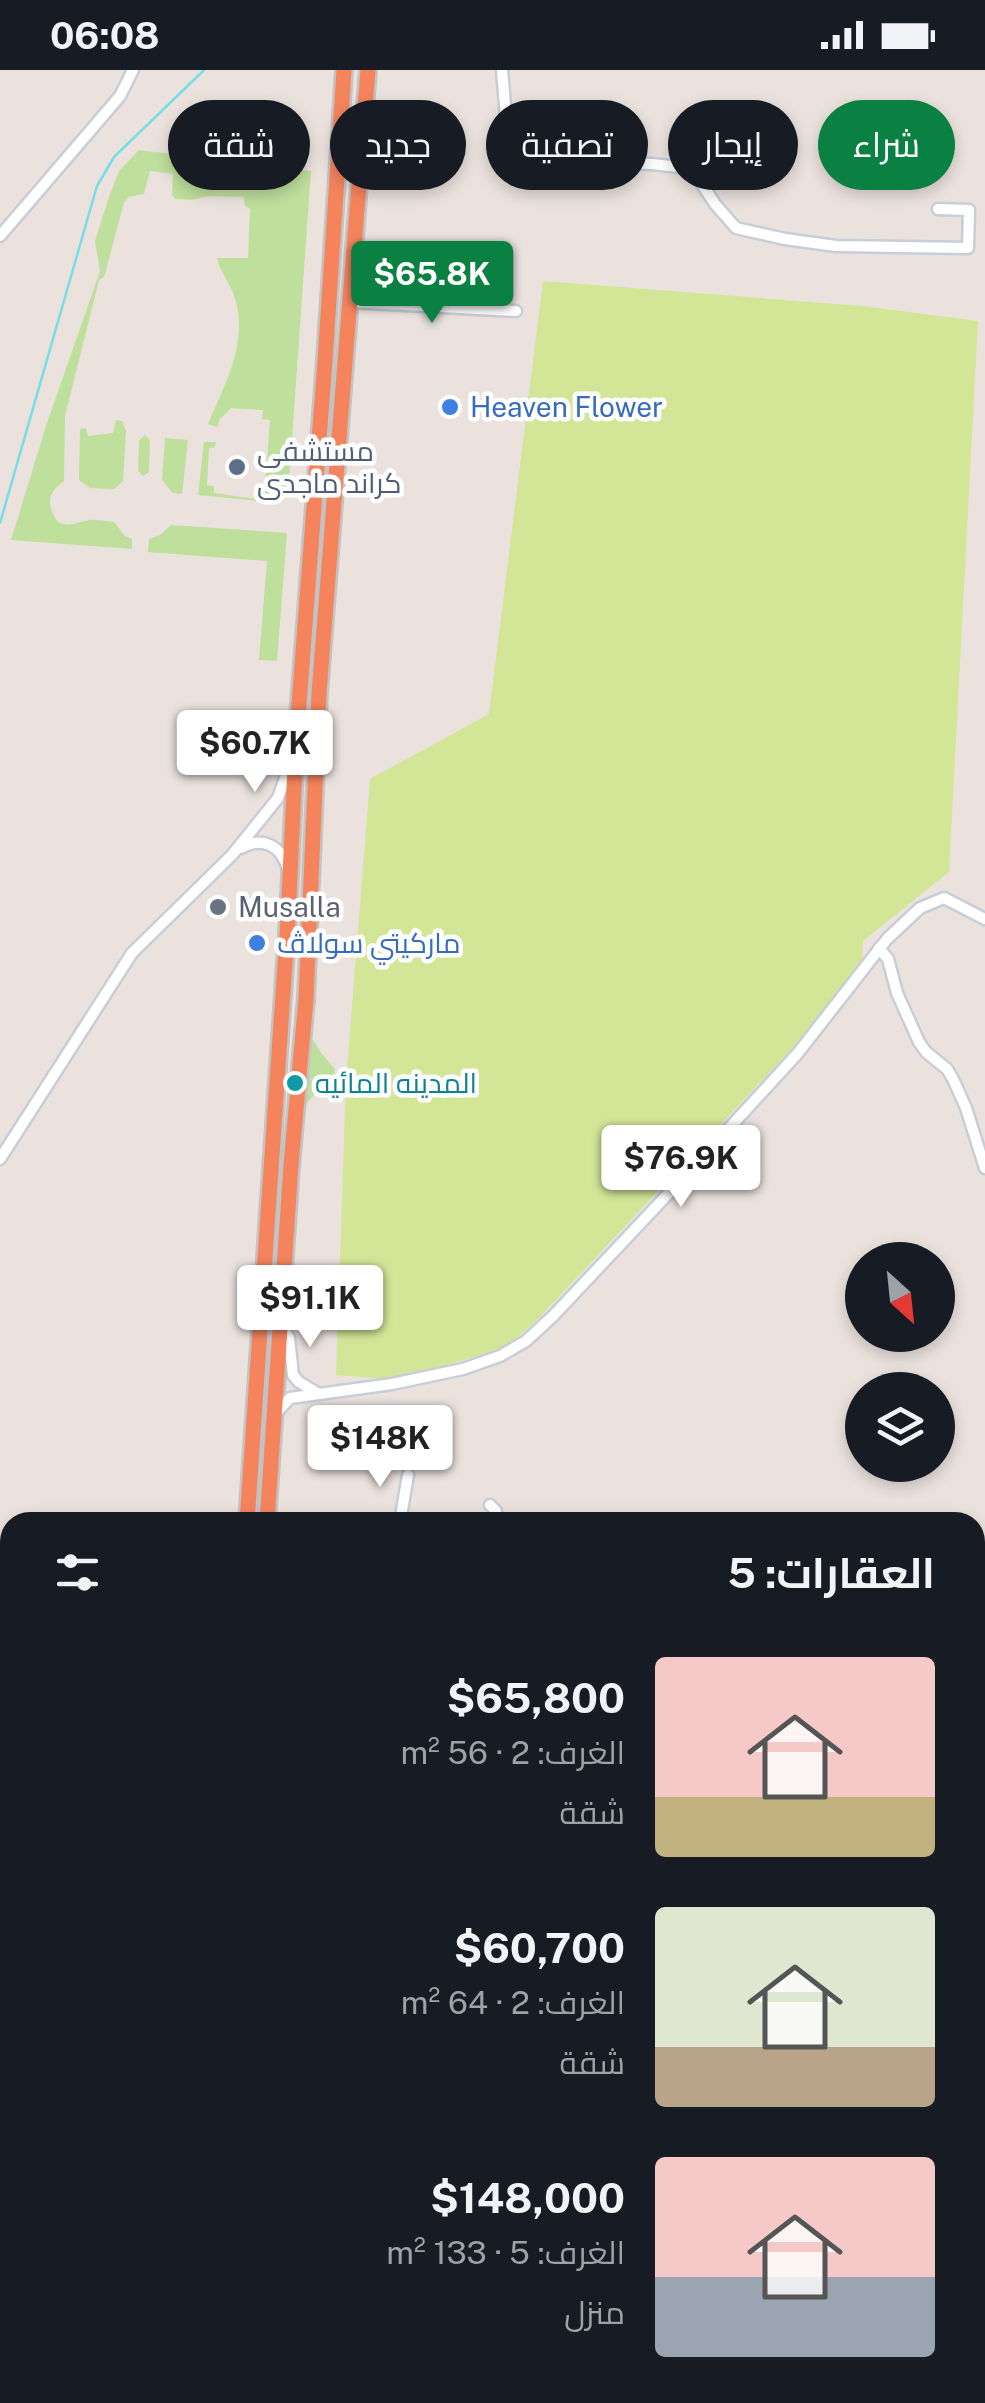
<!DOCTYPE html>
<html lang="ar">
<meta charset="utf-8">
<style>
:root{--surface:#171b24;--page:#242831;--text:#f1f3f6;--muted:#9ea1a6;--accent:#0b8043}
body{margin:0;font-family:"Public Sans",Cairo,sans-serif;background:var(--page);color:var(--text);direction:rtl;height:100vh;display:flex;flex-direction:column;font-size:38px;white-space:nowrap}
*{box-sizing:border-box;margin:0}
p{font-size:32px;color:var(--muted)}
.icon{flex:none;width:55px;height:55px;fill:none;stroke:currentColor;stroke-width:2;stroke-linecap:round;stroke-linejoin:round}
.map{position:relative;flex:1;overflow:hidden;direction:ltr}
.panel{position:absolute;left:0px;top:1442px;width:985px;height:892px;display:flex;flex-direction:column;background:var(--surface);border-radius:30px 30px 0 0;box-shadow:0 5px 15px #0003;direction:rtl}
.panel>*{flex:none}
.banner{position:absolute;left:30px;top:30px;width:925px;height:90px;direction:rtl;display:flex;gap:20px}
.needle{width:65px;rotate:153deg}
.controls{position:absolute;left:845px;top:1172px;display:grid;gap:20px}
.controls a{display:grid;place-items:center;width:110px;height:110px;border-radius:50%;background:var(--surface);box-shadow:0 5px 15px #0003;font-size:50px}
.price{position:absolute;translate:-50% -85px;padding:0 22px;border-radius:10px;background:#fff;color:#222;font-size:32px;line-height:65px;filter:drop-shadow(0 2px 5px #0008)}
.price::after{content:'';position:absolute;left:50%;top:60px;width:30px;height:22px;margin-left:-15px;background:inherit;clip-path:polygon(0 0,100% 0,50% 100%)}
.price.active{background:var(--accent);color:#fff}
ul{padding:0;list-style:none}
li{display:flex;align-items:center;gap:30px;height:250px;padding:0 50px}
li span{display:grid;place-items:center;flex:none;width:280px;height:200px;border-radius:10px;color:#555}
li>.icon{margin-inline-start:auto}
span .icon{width:120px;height:120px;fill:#fffc;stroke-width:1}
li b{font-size:42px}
h2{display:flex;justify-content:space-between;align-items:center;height:120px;padding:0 50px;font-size:42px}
.chip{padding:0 35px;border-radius:45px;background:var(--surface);box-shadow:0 5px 15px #0003;font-size:35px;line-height:90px}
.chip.active{background:var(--accent);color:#fff}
.status{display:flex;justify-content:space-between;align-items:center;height:70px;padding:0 50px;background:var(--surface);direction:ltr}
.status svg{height:28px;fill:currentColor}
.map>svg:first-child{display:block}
</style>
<div class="status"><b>06:08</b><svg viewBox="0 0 49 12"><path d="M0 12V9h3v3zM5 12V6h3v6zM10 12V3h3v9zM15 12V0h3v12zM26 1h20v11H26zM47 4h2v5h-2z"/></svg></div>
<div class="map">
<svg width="985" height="2333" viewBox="0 0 985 2333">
<rect width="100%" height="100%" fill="#ebe2dd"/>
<path fill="#bfdf9c" d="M 139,80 L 311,101 L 288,425 L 282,425 L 280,433 L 198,425 L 204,372 L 216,372 L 215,377 L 209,378 L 207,415 L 214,416 L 214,423 L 256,429 L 257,420 L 265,420 L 270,350 L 262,349 L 263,340 L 231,338 L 220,349 L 217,357 L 208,354 C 225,314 247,275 236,231 C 232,215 220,203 217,188 L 248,188 L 250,139 L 245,136 L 244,127 L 208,126 L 193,130 L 175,129 L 172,125 L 173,104 L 150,101 L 144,124 L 128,127 L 124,133 L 104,207 L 99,210 L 65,346 L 64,411 C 55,418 47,425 51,438 C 57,463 74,453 90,450 C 97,449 107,452 114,452 L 125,466 L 132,469 L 132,479 L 11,470 L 47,353 L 100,201 L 95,171 L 109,127 L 119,101 Z
M 116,350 L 122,351 L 126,361 L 123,411 L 114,419 L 90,418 L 79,410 L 80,359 L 86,358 L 88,366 L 113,363 Z
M 145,365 L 150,370 L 149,402 L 143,406 L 138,401 L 139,370 Z
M 165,368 L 188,370 L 182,424 L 173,423 L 162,410 Z
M 171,455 L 287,463 L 277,591 L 259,590 L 267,491 L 148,482 L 149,469 L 160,465 Z
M 311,966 L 321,983 L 335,999 L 334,1007 L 327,1011 L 306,1034 Z"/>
<path fill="#d3e698" d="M 543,211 L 862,236 L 978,251 L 949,802 L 863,871 L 862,892 L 799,971 L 537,1250 L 512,1272 L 488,1283 L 443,1296 L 385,1309 L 336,1305 L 346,1012 L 370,709 L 489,644 Z"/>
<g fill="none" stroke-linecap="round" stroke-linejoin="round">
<path stroke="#75dee8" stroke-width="2.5" d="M 0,453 L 97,116 L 114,87 L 204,0
M 975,1701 L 985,1694
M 0,1896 L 10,1897"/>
<g stroke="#c8ced7" stroke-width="15">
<path id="minor" d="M 502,0 L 506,47 L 502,67 L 506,77 L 511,85 L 520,89 L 652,94 L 688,98 L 700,111 L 715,134 L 736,158 L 785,169 L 836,176 L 968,178 L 969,140 L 938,139
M 0,166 L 120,26 L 133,0
M 350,232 L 516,241
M 241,778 C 262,766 281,775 288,799
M 879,878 L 888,889 L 897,923 L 919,972 L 926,982 L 947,999 L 953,1009 L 966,1038 L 985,1098
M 0,1089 L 132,883 L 232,785 L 278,728 L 290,694
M 282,1257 L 289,1268 L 293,1305 L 299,1312 L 319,1324
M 276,1343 L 290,1328 L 392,1314 L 463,1299 L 500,1286 L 526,1271 L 554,1245 L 701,1089 L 798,983 L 887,869 L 920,838 L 944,828 L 985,849
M 490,1435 L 496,1441 L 494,1452
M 400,1452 L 408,1405
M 591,1452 L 596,1451"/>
</g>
<g stroke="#c3c3c3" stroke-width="20">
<path id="highway" d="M 247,1452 L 288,850 L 296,674 L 325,291 L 344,0
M 267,1452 L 291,1095 L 306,929 L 319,623 L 368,0
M 12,2333 L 14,2325
M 33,2333 L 36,2325"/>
</g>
<use href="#minor" stroke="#fff" stroke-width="10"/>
<use href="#highway" stroke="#f5845d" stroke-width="15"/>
</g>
<g fill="#3f7fe0" stroke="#fff" stroke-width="4">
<circle cx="450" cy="337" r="10"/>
<circle cx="257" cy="873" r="10"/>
</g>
<circle fill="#5c6f8a" stroke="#fff" stroke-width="4" cx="237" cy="397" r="10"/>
<circle fill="#6b7280" stroke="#fff" stroke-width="4" cx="218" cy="837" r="10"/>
<circle fill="#0f9aa8" stroke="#fff" stroke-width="4" cx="295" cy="1013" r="10"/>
<g text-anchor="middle" stroke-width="9" stroke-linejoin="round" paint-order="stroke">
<g font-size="28" fill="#366cbe" stroke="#fff" text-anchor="start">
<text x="470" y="347">Heaven Flower</text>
<text x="277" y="883">ماركيتي سولاڤ</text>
</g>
<g font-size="28" fill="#4e5e75" stroke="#fff" text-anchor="start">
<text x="257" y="391">مستشفی<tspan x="257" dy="32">کراند ماجدی</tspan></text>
</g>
<g font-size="28" fill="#5b616d" stroke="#fff" text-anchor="start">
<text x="238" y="847">Musalla</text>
</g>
<g font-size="28" fill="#0d838f" stroke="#fff" text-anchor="start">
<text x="315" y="1023">المدينه المائيه</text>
</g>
</g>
</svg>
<div class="controls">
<a><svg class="needle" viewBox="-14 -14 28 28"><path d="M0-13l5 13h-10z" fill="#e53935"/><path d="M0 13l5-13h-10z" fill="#9ea1a6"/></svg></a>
<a><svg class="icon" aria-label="layers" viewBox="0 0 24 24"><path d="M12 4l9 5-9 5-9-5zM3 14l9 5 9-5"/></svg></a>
</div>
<b class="price active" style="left:432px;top:256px">$65.8K</b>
<b class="price" style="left:255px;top:725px">$60.7K</b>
<b class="price" style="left:681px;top:1140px">$76.9K</b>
<b class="price" style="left:310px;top:1280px">$91.1K</b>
<b class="price" style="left:380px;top:1420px">$148K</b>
<div class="banner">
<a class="chip active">شراء</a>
<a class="chip">إيجار</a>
<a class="chip">تصفية</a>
<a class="chip">جديد</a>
<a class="chip">شقة</a>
</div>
<section class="panel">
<h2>العقارات: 5<svg class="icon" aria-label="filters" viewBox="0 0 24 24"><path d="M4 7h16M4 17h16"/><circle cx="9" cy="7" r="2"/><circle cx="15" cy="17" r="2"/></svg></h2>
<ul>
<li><span style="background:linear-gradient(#f6c9c9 70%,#c2b280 0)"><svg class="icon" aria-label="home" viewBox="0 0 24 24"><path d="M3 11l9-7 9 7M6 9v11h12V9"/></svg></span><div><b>$65,800</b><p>الغرف: 2 · 56 m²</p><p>شقة</p></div></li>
<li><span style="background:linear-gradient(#dfe7d0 70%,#b9a48a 0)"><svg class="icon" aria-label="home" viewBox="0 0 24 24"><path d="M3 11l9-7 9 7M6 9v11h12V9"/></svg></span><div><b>$60,700</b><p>الغرف: 2 · 64 m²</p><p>شقة</p></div></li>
<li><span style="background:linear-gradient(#f6c9c9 60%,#9aa5b1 0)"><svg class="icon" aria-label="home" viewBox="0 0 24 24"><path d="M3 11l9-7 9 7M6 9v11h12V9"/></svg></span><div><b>$148,000</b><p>الغرف: 5 · 133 m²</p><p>منزل</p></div></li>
</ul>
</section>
</div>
